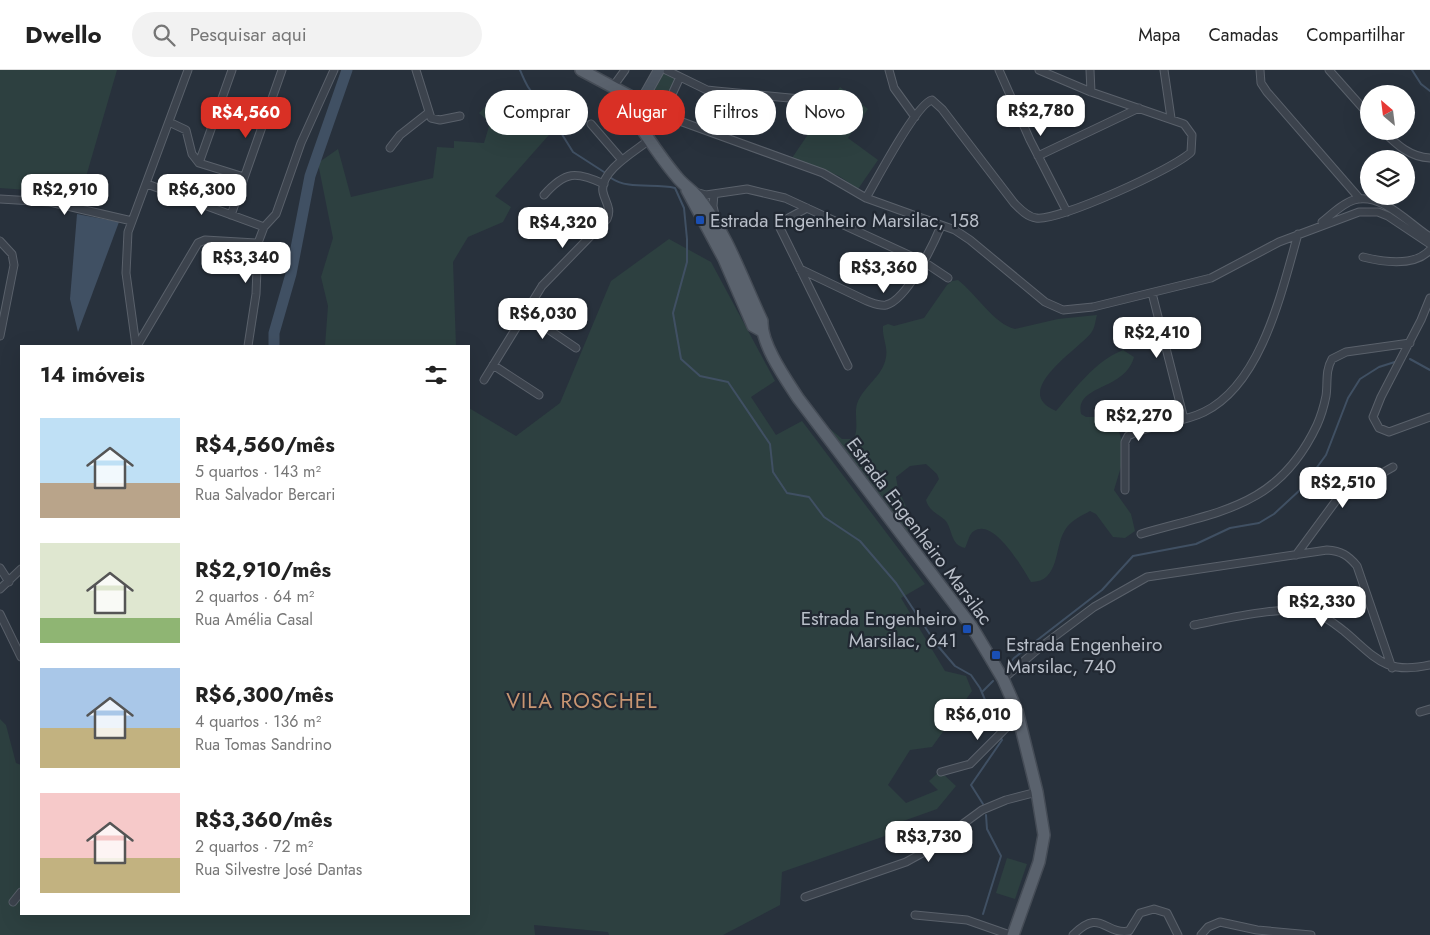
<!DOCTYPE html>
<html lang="pt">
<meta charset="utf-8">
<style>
:root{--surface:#fff;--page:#f2f2f2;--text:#222;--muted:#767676;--line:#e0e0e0;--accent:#d93025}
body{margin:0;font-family:Jost,sans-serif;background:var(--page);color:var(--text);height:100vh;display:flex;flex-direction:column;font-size:19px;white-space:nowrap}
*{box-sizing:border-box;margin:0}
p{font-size:16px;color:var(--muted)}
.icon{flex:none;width:28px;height:28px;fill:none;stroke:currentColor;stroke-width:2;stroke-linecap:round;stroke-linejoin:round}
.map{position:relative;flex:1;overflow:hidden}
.sheet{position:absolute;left:20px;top:275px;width:450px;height:570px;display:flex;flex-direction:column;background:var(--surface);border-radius:0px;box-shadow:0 5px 20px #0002}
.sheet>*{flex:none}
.banner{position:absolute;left:485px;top:20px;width:475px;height:45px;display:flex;gap:10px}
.needle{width:32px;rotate:332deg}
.controls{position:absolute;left:1360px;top:15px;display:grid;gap:10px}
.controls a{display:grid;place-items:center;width:55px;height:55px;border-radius:50%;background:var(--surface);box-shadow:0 5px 20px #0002;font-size:25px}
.price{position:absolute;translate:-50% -42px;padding:0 11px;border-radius:10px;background:#fff;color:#222;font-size:16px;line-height:32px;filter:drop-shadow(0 1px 2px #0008)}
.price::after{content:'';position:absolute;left:50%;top:30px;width:15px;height:11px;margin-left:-8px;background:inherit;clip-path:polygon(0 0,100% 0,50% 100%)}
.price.on{background:var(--accent);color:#fff}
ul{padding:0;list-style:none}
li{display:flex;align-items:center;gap:15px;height:125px;padding:0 20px}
li span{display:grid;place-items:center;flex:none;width:140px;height:100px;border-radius:0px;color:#555}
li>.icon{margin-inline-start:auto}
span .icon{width:60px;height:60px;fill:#fffc;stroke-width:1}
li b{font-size:21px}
h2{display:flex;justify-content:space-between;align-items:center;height:60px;padding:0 20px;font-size:21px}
.tag{padding:0 18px;border-radius:22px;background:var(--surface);box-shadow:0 5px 20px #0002;font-size:18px;line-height:45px}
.tag.on{background:var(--accent);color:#fff}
header{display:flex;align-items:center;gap:30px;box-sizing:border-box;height:70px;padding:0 25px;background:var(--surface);border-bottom:1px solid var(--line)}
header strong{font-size:24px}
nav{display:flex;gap:28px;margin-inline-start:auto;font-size:18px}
.search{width:350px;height:45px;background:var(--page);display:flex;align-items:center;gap:12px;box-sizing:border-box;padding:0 18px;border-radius:28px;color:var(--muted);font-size:19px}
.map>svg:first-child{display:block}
</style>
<header>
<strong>Dwello</strong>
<div class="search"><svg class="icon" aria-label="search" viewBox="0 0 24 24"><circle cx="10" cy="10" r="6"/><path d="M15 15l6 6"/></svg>Pesquisar aqui</div>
<nav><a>Mapa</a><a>Camadas</a><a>Compartilhar</a></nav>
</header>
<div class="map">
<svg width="1430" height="865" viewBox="0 0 1430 865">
<rect width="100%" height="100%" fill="#28313c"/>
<path fill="#2d4040" d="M 0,0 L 117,0 L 81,124 L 0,118 Z
M 663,4 L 665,4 L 676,10 L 662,39 L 648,32 Z
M 840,17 L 868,39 L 848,68 L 878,90 L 858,119 L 839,106 L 792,88 Z
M 497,26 L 515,40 L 532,32 L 556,57 L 495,126 L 511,137 L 503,152 L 468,167 L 453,192 L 456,276 L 325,276 L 328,236 L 321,207 L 333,168 L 318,93 L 338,79 L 351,127 L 433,108 L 437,77 L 454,78 L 454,71 L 484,73 L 490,53 L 479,43 Z
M 669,169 L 711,192 L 775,311 L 751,327 L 776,365 L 802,351 L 925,514 L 901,528 L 945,601 L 966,606 L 972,621 L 932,677 L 910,680 L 888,715 L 906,733 L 938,720 L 929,711 L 940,701 L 956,716 L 937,739 L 892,755 L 885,766 L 782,802 L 780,835 L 723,865 L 609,865 L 608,862 L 534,855 L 535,865 L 0,865 L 0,649 L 6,655 L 16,693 L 21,695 L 21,844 L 469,844 L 469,338 L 516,366 L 560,333 L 611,211 Z
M 958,210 C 977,225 994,254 1015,259 L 1058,249 L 1097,245 C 1095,252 1095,258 1091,263 C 1079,279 1009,322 1056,341 C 1076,318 1094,292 1123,280 L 1134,287 C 1125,321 1075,314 1081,344 L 1086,347 L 1113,347 L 1126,380 L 1114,420 L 1131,444 L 1135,461 L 1125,468 L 1113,467 L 1096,444 L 1090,441 C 1081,446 1070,451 1065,460 C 1054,477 1060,512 1031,512 C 1023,499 994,447 974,461 C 969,464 968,472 965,478 C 950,475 953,459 945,450 C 937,443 929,441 926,430 L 939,409 L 937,404 L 926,394 L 910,396 L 896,407 L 898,419 L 913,452 L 912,458 L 908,462 L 865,405 L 860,404 L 827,363 L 828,357 L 842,369 L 854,369 C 859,357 854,345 857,334 C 863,316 883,307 886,287 C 888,277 882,267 883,256 L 888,254 L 894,256 L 924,248 L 947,215 L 952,211 Z
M 1007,788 L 1027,794 L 1015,829 L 996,823 Z"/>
<path fill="#405063" d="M 77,144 L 119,152 L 78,262 L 70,229 Z"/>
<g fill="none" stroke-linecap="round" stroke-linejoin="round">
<path stroke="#405063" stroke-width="2" d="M 520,0 C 525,12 529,22 540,29 L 573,82 L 604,102
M 1412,0 L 1421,14 L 1430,21
M 611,108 C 628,120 655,113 675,118 L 684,138 L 687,169 L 687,192 L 673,243 L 681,289 L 700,306 L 728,312 L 770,374 L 773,402 L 787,423 L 809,427 L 824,447 L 860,471 L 896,513 L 937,575 L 955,596 L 971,605 L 980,618 L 999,663
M 1410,289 L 1430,300
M 1006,598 L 1014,588 L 1102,520 L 1133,486 L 1196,474 L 1230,458 L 1259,453 L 1274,444 L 1301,419 L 1326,385 L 1348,328 L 1360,309 L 1379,297 L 1398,291
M 982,622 L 993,611
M 983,734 L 971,715 L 1002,670 L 1001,668
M 983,844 L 1001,786 L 987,759 L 986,745"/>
<path stroke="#405063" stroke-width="11" d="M 274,276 L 274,263 L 291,204 L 310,106 L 347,0"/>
<g stroke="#5a616b" stroke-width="9">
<path id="minor" d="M 416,0 L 431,48 L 440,50 L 460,46
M 666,0 L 707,20 L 716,21 L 821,31
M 889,0 L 894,18 L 915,47
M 999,0 L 1030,70 L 1067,142
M 1090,0 L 1091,22
M 1164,0 L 1171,48
M 1260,0 L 1261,13 L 1267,22 L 1360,129
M 1329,0 L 1369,45
M 612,18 L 625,0
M 641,37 L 823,103 L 866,128 L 955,160 L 970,170 L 1045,232 L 1063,240 L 1093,237 L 1211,208 L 1279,172 L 1359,142 L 1378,142 L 1388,146 L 1430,174
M 663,44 L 680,7
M 169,52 L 186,60 L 192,84 L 199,93 L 244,107
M 591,54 L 622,90
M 1383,61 C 1397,75 1410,87 1430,88
M 390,78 L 400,65 L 428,43
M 1038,86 L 1139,38
M 199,93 L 232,0
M 147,114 L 264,157
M 695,122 L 706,125 L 747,119 L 785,128 L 924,192 L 948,208
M 714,124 L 713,136 L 715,145
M 544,125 C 565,101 576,101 604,114
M 866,128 C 876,111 916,34 932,30 L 942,39 L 1014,133 C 1020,139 1027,147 1036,148 C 1057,152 1176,98 1191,82 L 1192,65 L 1184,54 L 1091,22 L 1039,0
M 0,129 L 50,132 L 132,151
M 807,138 L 783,151 L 780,158 L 848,296
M 231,145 L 282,0
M 1322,152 C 1332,144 1343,133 1354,130 C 1382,122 1409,154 1430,167
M 0,171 L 12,184 L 14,195 L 0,266
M 1363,187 C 1383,192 1414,197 1430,180
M 800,199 L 867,231 C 873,233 879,236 886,235 C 907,230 933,175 941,156
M 1152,223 L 1184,349
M 1430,228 L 1421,250 L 1381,327 L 1373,347 L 1379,358 L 1389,362 L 1430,347
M 524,243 L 576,278
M 136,276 L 126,203 L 128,162 L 188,0
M 137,276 L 198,173 L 205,170 L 258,173
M 248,276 L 256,224 L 258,173 L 264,157 L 276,144 L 301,73 L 334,0
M 493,295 L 539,325
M 484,310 L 542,216 L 607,149 C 612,138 605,132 603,122 C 599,101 636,81 649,70
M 1125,420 L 1125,372 L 1128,366 C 1151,353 1180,354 1204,342 C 1262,314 1282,220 1298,164
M 1342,425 L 1348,405
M 1141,464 C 1219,441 1278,438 1317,355 C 1321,346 1324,336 1326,326 C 1328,313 1325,301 1332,289 L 1346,282 L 1410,273
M 1296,485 L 1338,428 L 1393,397
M 0,498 L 9,512
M 0,519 L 21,499
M 0,544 L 21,587
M 1194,555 C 1225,549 1289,533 1318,544 C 1328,548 1336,555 1344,561 C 1376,588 1385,605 1430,595
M 1003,609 L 1038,579 L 1094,537 L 1147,507 L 1327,480 C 1341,481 1348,485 1357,496 L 1392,598
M 1420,642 L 1430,639
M 941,702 L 970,694 L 1018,646
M 805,827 L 906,792 L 926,781 L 982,740 L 1006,730 L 1037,722
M 13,832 L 21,822
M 915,845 L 967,850 L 1010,865
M 1073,865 C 1101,837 1104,865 1129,861 L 1140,843 L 1154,839 L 1167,843 L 1178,865
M 1201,865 L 1208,857 L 1220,852 L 1257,860 L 1311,865"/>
</g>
<g stroke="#5a616b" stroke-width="12">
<path id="secondary" d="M 641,32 L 659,0"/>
</g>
<g stroke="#454c56" stroke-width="14">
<path id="primary" d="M 581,0 L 641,32
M 615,19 C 636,48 653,79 677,107 C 684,116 695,122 701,131 C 728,166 743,211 762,251 C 761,274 785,308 798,328 L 972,557 L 1003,609 L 1017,641 L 1037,722 L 1044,765 L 1039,792 L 1013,865
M 641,32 L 645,61
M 687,120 L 724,189 L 753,256 L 762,261"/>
</g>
<use href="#minor" stroke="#3c434d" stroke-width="7"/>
<use href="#secondary" stroke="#4a535f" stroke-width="10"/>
<use href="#primary" stroke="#5a626d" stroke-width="11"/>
</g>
<g fill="#1a4fb4" stroke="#212832" stroke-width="2">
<rect x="695" y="145" width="10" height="10" rx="2.5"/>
<rect x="962" y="554" width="10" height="10" rx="2.5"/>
<rect x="991" y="580" width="10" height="10" rx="2.5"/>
</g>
<g text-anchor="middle" stroke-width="4.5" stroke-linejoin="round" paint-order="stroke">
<g font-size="19" fill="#b8bec8" stroke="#212832" text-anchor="start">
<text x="710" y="157">Estrada Engenheiro Marsilac, 158</text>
<text x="957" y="555" text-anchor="end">Estrada Engenheiro<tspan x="957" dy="22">Marsilac, 641</tspan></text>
<text x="1006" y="581">Estrada Engenheiro<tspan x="1006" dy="22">Marsilac, 740</tspan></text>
</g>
<g font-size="19" fill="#b8bec8" stroke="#212832">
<text transform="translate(920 461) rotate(53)" y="7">Estrada Engenheiro Marsilac</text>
</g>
<g font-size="21" letter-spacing="1" fill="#c89572" stroke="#212832">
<text x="582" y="638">VILA ROSCHEL</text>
</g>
</g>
</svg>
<div class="controls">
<a><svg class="needle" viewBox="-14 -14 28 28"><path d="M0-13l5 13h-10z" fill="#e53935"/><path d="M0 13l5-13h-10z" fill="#767676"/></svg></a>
<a><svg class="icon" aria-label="layers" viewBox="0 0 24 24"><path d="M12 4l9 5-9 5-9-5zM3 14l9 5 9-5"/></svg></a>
</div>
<b class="price" style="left:1041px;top:67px">R$2,780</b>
<b class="price on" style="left:246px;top:69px">R$4,560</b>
<b class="price" style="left:65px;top:146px">R$2,910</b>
<b class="price" style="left:202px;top:146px">R$6,300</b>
<b class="price" style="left:563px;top:179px">R$4,320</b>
<b class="price" style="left:246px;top:214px">R$3,340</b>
<b class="price" style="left:884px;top:224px">R$3,360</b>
<b class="price" style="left:543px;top:270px">R$6,030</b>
<b class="price" style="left:1157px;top:289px">R$2,410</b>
<b class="price" style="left:1139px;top:372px">R$2,270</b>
<b class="price" style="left:1343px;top:439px">R$2,510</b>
<b class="price" style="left:1322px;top:558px">R$2,330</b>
<b class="price" style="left:978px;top:671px">R$6,010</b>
<b class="price" style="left:929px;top:793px">R$3,730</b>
<div class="banner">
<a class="tag">Comprar</a>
<a class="tag on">Alugar</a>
<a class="tag">Filtros</a>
<a class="tag">Novo</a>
</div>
<section class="sheet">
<h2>14 imóveis<svg class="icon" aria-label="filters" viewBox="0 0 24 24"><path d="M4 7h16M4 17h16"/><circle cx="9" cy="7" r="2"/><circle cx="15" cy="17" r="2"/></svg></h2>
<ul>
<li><span style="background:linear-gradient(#bfe0f5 65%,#b9a48a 0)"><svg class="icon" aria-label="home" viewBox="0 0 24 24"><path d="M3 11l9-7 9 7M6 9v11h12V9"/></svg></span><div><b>R$4,560/mês</b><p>5 quartos · 143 m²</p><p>Rua Salvador Bercari</p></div></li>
<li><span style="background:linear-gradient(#dfe7d0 75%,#8fb573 0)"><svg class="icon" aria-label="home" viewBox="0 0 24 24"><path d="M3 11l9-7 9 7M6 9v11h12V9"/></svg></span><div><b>R$2,910/mês</b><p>2 quartos · 64 m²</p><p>Rua Amélia Casal</p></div></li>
<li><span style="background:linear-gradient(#a9c7e8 60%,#c2b280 0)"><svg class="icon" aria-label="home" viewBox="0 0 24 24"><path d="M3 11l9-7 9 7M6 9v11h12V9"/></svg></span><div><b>R$6,300/mês</b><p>4 quartos · 136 m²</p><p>Rua Tomas Sandrino</p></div></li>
<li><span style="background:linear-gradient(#f6c9c9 65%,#c2b280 0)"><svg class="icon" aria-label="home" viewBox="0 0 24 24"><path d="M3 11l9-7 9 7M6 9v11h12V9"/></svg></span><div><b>R$3,360/mês</b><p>2 quartos · 72 m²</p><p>Rua Silvestre José Dantas</p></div></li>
</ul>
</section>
</div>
